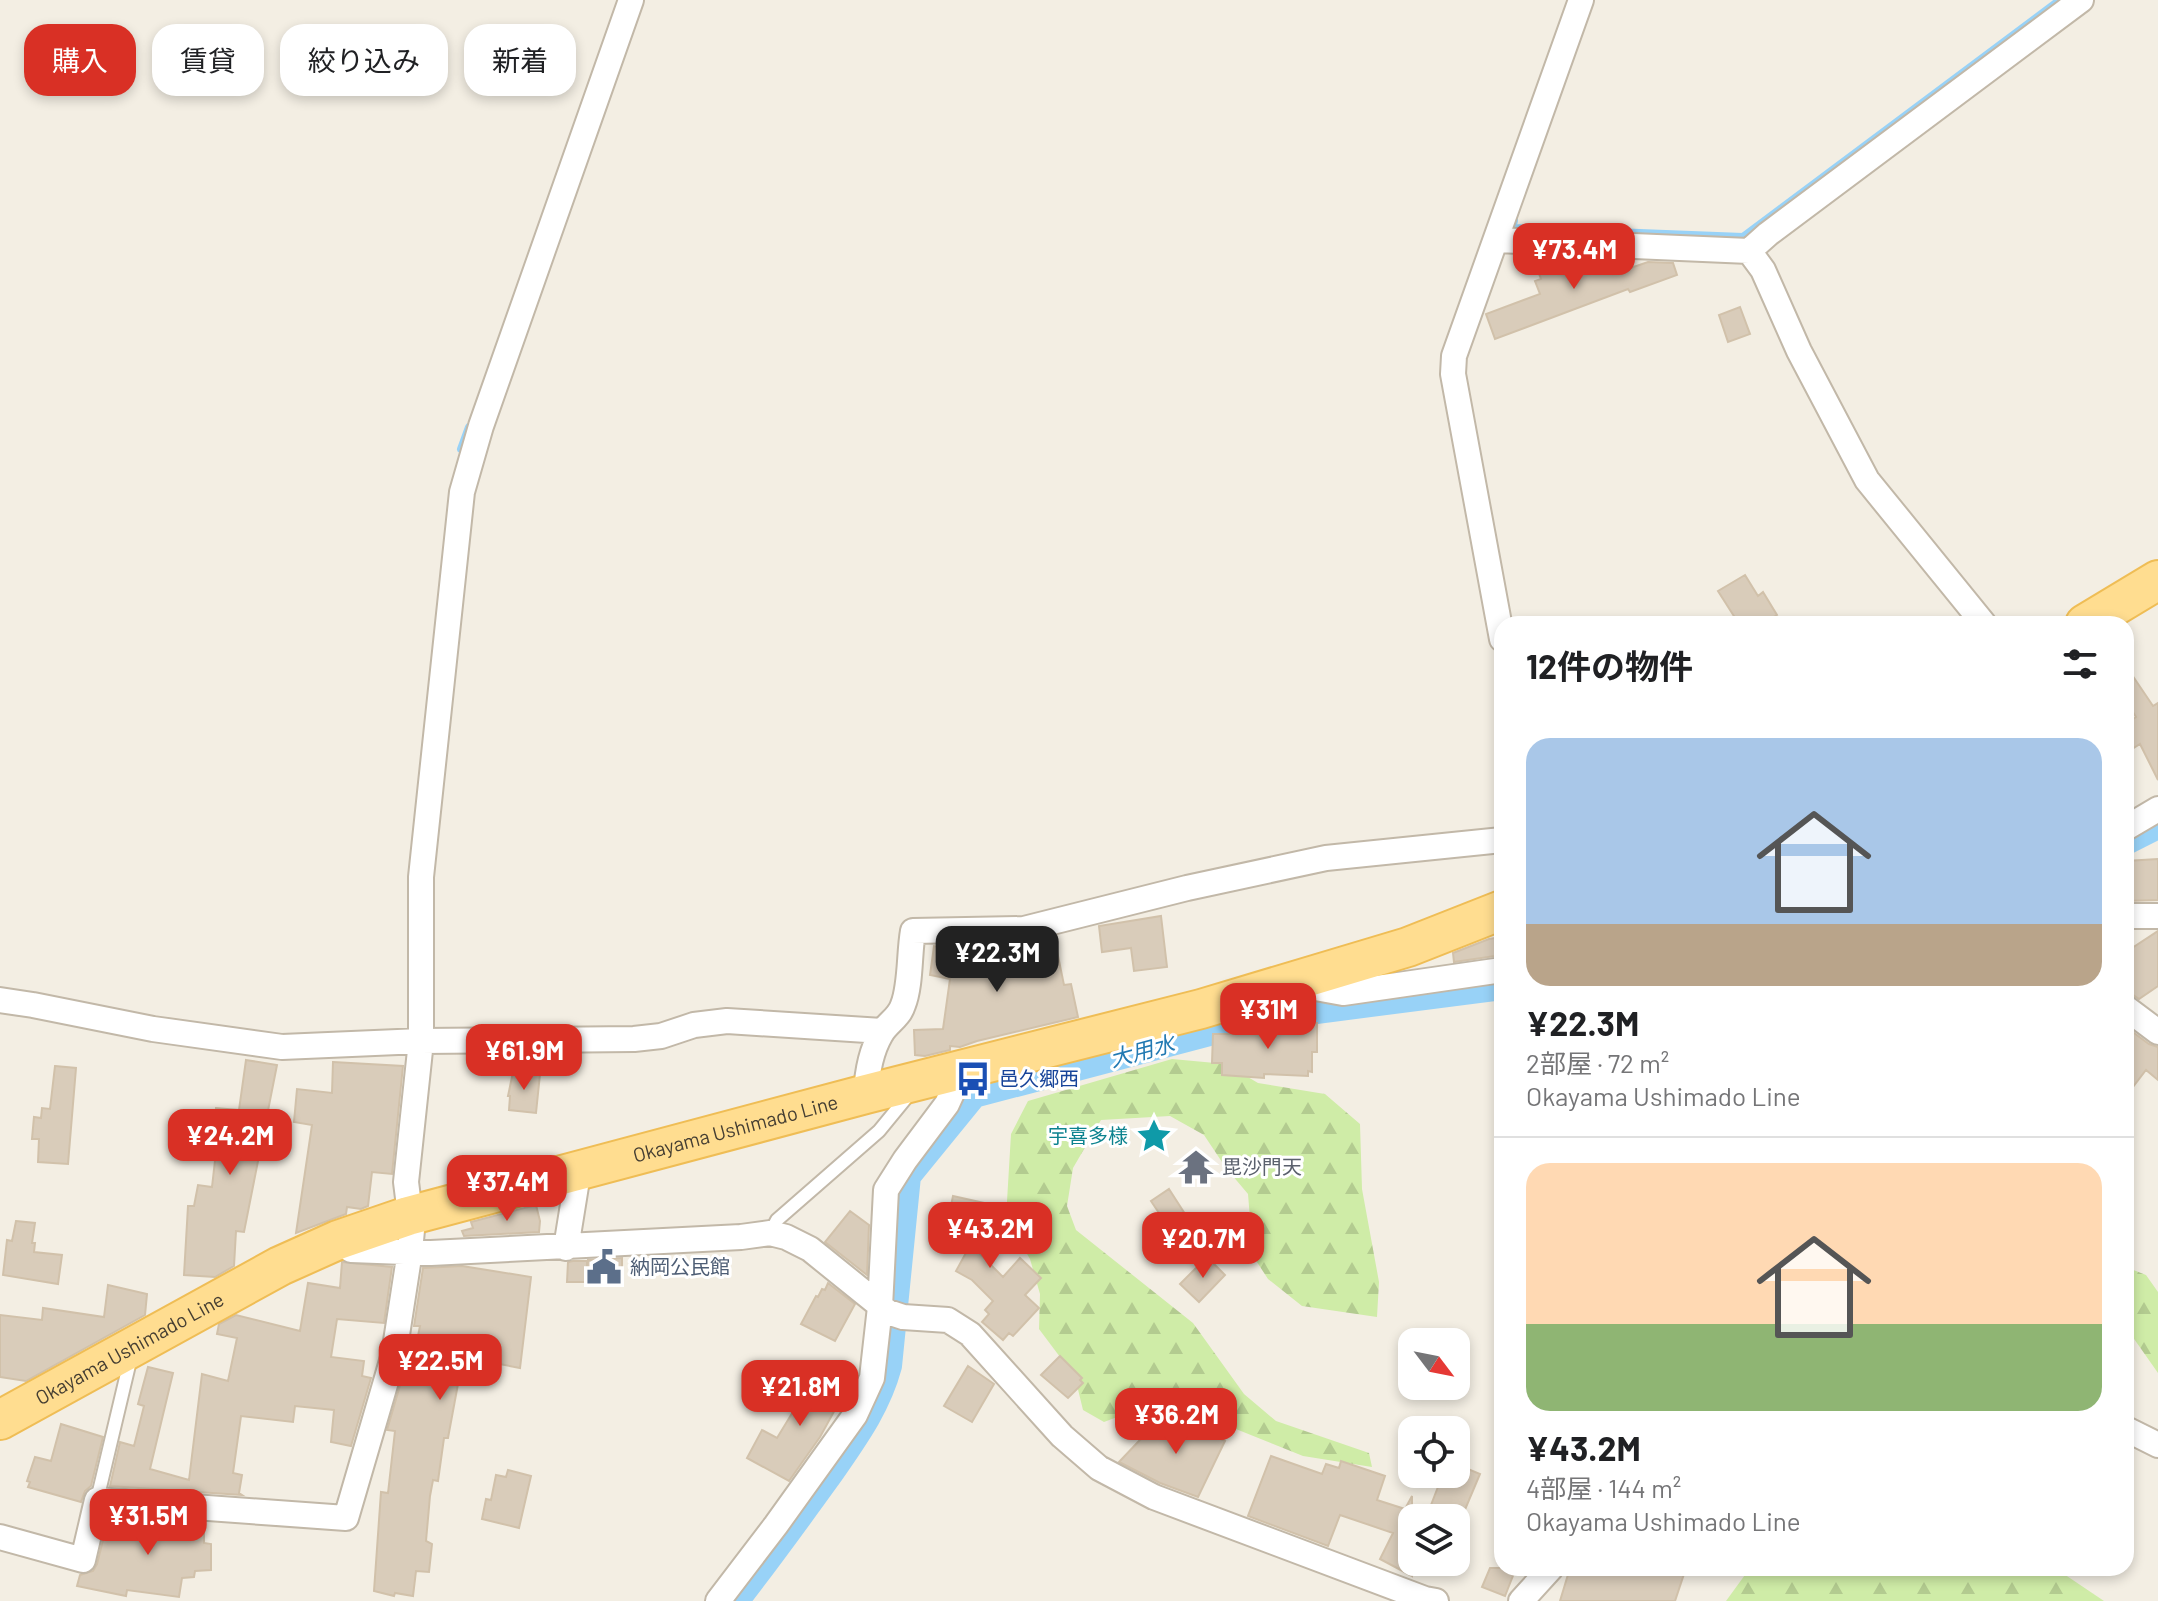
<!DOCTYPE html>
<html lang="ja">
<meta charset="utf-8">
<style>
:root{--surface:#fff;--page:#f2f2f2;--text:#202124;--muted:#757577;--line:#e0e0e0;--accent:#d93025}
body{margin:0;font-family:Barlow,"Noto Sans JP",sans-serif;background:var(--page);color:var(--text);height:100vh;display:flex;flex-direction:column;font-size:30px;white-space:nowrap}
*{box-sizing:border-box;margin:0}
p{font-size:26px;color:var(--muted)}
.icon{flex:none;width:44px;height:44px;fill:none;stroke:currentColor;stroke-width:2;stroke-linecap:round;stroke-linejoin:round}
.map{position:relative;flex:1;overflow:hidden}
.drawer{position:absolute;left:1494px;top:616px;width:640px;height:960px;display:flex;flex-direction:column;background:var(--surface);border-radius:24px;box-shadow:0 4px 12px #0003}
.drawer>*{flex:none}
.top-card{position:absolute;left:24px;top:24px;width:760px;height:72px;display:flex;gap:16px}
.needle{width:52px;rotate:122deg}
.tools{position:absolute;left:1398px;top:1328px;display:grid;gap:16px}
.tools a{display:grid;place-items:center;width:72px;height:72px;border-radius:16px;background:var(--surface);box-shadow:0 4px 12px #0003;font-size:40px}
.price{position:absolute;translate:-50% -68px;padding:0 18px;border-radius:16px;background:var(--accent);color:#fff;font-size:26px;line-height:52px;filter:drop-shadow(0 2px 4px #0008)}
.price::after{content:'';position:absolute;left:50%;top:48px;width:24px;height:18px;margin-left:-12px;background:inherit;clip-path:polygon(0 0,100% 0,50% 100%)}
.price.on{background:#222;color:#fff}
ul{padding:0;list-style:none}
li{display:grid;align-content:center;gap:16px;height:424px;padding:0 32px}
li+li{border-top:2px solid var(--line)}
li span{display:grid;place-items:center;height:248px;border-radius:24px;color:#555}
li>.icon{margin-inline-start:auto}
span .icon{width:144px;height:144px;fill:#fffc;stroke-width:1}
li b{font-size:34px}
h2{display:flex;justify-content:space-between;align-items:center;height:96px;padding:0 32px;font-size:34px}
.tag{padding:0 28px;border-radius:24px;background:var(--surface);box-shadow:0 4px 12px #0003;font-size:28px;line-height:72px}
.tag.on{background:var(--accent);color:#fff}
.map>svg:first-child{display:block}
</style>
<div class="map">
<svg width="2158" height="1601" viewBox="0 0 2158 1601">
<defs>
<pattern id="forest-firs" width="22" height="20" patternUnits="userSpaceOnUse" patternTransform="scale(2)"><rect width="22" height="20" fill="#cfeca7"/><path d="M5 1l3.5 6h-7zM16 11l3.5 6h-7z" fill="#b3cb90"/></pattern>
</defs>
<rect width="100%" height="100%" fill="#f3eee3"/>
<path fill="url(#forest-firs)" d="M 1172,1059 L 1226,1064 L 1258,1083 L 1325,1094 L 1360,1124 L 1362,1189 L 1379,1282 L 1377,1317 L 1302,1306 L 1268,1279 L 1253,1256 L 1248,1194 L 1226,1168 L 1204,1135 L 1170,1116 L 1101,1120 L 1073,1168 L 1067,1206 L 1076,1230 L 1193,1323 L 1244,1394 L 1276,1421 L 1369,1453 L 1372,1467 L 1303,1456 L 1186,1409 L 1141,1408 L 1104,1422 L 1083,1410 L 1075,1377 L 1039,1329 L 1040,1294 L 1030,1259 L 1006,1218 L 1011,1134 L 1028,1101 Z
M 2126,1267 L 2146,1275 L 2158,1292 L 2158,1373 L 2132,1336 L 2126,1335 Z
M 1750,1568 L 2055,1568 L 2104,1601 L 1726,1601 Z"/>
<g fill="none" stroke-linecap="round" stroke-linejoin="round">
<path stroke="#98d2f7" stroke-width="8" d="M 1514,221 L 1512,228 L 1743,237 L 2060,0
M 461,449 L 469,427"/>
<path stroke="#98d2f7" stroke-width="26" d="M 2126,842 L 2158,826
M 736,1601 C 769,1559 800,1516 831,1473 C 855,1438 878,1407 889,1366 L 908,1176 L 974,1095 L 1270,1017 L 1502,987"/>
</g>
<path fill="#d9ccba" stroke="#d1c1aa" stroke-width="2" d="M 1572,258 L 1608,260 L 1613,274 L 1648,262 L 1673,263 L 1677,275 L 1630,292 L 1628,289 L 1495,339 L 1486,314 L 1540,294 L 1535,281 L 1541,279 L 1538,271 Z
M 1740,307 L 1750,334 L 1728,342 L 1719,315 Z
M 1745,575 L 1758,596 L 1763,592 L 1777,615 L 1762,624 L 1739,624 L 1718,591 Z
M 2126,666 L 2153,706 L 2158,703 L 2158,780 L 2140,744 L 2126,753 L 2126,724 L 2136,717 L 2126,701 Z
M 2158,859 L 2158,900 L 2126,901 L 2126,861 Z
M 1161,916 L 1167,967 L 1134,971 L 1131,948 L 1102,952 L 1099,926 Z
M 2158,931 L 2158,986 L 2139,999 L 2126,990 L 2126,952 Z
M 1502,937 L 1502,955 L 1454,962 L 1453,953 L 1489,939 Z
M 1048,938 L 1051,953 L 1057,951 L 1064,985 L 1071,984 L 1078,1017 L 977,1041 L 960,1047 L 950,1046 L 950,1050 L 925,1056 L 915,1055 L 914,1030 L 943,1029 L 950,979 L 930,975 L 934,946 L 990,953 L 991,945 L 1025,944 Z
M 1281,1022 L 1317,1023 L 1317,1052 L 1312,1052 L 1312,1072 L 1308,1071 L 1308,1076 L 1264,1074 L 1264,1078 L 1222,1075 L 1222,1063 L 1212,1063 L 1213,1034 L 1260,1034 L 1261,1026 Z
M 2130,1030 L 2149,1044 L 2158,1047 L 2158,1080 L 2146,1070 L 2126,1096 L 2126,1035 Z
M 246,1060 L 277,1065 L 244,1232 L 236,1231 L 234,1266 L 215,1277 L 184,1275 L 188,1206 L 194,1206 L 198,1185 L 212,1187 L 218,1134 L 213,1134 L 216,1108 L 239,1110 Z
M 333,1062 L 403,1066 L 392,1174 L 372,1172 L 368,1206 L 361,1209 L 347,1207 L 346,1214 L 296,1233 L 312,1125 L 294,1122 L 297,1089 L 332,1093 Z
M 55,1066 L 76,1068 L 68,1164 L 38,1162 L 39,1139 L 32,1139 L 34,1117 L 41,1118 L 42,1108 L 50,1109 Z
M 513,1072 L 540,1074 L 536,1113 L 509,1110 L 510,1096 L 508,1096 Z
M 1169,1189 L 1185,1214 L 1167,1225 L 1151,1201 Z
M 953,1196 L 989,1204 L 979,1253 L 1003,1277 L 1020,1258 L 1041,1278 L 1025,1295 L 1039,1308 L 1013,1336 L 1009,1333 L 1003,1340 L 982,1322 L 989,1314 L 985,1310 L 993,1301 L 972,1280 L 956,1271 L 967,1251 L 943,1246 Z
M 536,1205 L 540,1221 L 539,1232 L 464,1236 L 462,1231 L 473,1228 L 471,1222 Z
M 850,1211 L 869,1225 L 867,1275 L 825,1242 Z
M 16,1221 L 35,1223 L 32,1243 L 35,1243 L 34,1252 L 62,1255 L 58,1284 L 3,1275 L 7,1240 L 12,1241 Z
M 1207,1257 L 1225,1275 L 1199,1302 L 1180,1284 Z
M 622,1258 L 622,1276 L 587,1276 L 588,1260 Z
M 573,1261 L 587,1261 L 587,1282 L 567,1282 L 568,1262 Z
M 342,1262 L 392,1267 L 384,1323 L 337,1319 L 331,1357 L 364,1361 L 362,1376 L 371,1378 L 351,1446 L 331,1442 L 334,1410 L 295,1406 L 293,1422 L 241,1416 L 233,1473 L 242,1475 L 239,1493 L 242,1495 L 110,1486 L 120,1442 L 134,1446 L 144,1406 L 138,1404 L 148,1367 L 173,1373 L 150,1469 L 189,1480 L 202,1374 L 228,1381 L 237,1338 L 217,1334 L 219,1324 L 236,1315 L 300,1331 L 308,1283 L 340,1288 Z
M 462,1266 L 531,1277 L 520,1368 L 463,1357 L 448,1438 L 444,1438 L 438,1481 L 433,1480 L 430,1496 L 426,1541 L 432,1544 L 429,1572 L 416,1571 L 413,1596 L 395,1593 L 394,1596 L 374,1591 L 381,1492 L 388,1493 L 395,1431 L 387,1430 L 401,1382 L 414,1384 L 423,1337 L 418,1336 L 420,1326 L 414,1326 L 423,1268 Z
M 828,1283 L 855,1304 L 835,1341 L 801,1324 L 816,1296 L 818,1297 L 822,1289 L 825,1290 Z
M 108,1285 L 147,1294 L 145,1315 L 26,1381 L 0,1377 L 0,1315 L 42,1320 L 43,1308 L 104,1317 Z
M 1060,1356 L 1082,1378 L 1080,1380 L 1083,1383 L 1068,1398 L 1041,1375 Z
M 968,1366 L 994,1384 L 972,1422 L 944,1406 Z
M 825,1370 L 849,1384 L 820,1437 L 789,1481 L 747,1458 L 762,1430 L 777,1438 L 813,1379 L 817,1381 Z
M 1176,1417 L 1225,1441 L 1198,1497 L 1160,1483 L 1119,1462 L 1157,1422 L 1171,1427 Z
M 61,1424 L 103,1437 L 91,1486 L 85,1491 L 81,1502 L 28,1487 L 30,1482 L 27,1481 L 35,1457 L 51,1461 Z
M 1271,1456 L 1322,1474 L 1326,1464 L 1339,1468 L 1341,1461 L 1385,1476 L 1377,1500 L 1405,1509 L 1412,1496 L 1412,1576 L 1380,1559 L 1393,1533 L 1340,1515 L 1328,1546 L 1248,1516 Z
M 1456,1464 L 1480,1474 L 1456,1531 L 1456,1512 L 1453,1518 L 1426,1518 L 1443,1474 L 1456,1474 Z
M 508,1470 L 531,1476 L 519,1528 L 482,1519 L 486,1499 L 491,1500 L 496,1475 L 506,1477 Z
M 109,1516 L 204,1523 L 204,1543 L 211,1544 L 211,1570 L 195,1571 L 194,1577 L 182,1578 L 179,1597 L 127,1590 L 126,1596 L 77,1586 L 80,1575 L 93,1571 L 97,1564 Z
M 1490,1568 L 1516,1568 L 1505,1596 L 1482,1587 Z
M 1570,1568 L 1686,1568 L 1675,1601 L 1560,1601 Z"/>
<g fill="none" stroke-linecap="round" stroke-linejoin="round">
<g stroke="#c2b8a8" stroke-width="16">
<path id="lane" d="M 770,1233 L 777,1220 L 879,1131 L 911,1092
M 97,1500 L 129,1365 L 124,1356"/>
</g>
<g stroke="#c2b8a8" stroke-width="28">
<path id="street" d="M 1496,240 L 1749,251 L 1768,234 L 2081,0
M 1749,251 L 1763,270 L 1799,351 L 1867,480 L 1984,624
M 1502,639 L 1453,374 L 1454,356 L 1581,0
M 2126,828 L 2158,809
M 2126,916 L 2158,916
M 1299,985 L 1343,993 L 1502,970
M 0,1000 L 33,1005 L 153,1029 L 282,1047 L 421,1041 L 634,1039 L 661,1036 L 694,1025 L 727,1021 L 882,1031
M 2126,1008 L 2158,1032
M 866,1094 C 867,1074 871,1051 881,1034 C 887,1023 899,1018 903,1005 C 911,985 909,953 913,931 L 1024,929 L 1187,888 L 1326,858 L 1502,840
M 338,1240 L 351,1250 L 431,1253 L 741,1237 L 770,1233 L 786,1237 L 810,1249 L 888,1312 L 903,1317 L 948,1320 L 970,1334 L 1062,1436 L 1099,1468 L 1154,1497 L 1425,1599 L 1436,1601
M 566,1248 L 576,1186 L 571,1173
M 2126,1429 L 2158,1445
M 0,1537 L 83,1560 L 97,1500 L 346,1518 L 394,1354 L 410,1251 L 412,1230 L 406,1182 L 421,1041 L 421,877 L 462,492 L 481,426 L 631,0
M 718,1601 L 776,1525 L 855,1415 L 872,1378 L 880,1307 L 886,1190 L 905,1160 L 947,1104 L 962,1071
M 1521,1601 L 1551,1568"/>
</g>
<g stroke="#efbd55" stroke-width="42">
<g id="primary">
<path d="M 2085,624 L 2158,580"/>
<path id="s1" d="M 0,1420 L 280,1266 L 338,1240 L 408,1216 L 866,1094 L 1201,1009 L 1408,947 L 1502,910"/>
</g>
</g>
<use href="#lane" stroke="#fff" stroke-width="12"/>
<use href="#street" stroke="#fff" stroke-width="24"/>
<use href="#primary" stroke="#ffdd90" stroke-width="38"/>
</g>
<defs>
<g id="bus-bare" transform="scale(2.76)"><path d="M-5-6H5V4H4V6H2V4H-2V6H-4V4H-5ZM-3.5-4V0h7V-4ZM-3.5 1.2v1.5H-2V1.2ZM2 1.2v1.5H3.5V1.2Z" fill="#1a4fb4" stroke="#fff" stroke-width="2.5" paint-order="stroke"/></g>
<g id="sight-bare" transform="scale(2.76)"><path d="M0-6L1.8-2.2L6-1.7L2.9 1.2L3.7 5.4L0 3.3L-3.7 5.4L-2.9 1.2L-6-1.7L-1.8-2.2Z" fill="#0f9aa8" stroke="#fff" stroke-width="2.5" paint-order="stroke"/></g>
<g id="temple-bare" transform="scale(2.76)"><path d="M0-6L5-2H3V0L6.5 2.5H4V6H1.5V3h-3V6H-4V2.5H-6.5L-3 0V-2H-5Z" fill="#6b7280" stroke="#fff" stroke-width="2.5" paint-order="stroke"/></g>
<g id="civic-bare" transform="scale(2.76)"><path d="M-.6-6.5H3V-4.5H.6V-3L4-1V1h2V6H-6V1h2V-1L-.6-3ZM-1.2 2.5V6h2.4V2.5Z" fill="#5c6f8a" stroke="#fff" stroke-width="2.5" paint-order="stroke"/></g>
</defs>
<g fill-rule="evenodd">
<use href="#bus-bare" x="973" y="1079"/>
<use href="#sight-bare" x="1154" y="1136"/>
<use href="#temple-bare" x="1196" y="1167"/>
<use href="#civic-bare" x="604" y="1267"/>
</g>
<g text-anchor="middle" stroke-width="6" stroke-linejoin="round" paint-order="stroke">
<g font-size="20" fill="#164399" stroke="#fff" text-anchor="start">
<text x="999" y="1086">邑久郷西</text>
</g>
<g font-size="20" fill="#453e32" stroke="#fff">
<text dy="7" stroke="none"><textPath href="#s1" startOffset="796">Okayama Ushimado Line</textPath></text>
<text dy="7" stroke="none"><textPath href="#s1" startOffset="148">Okayama Ushimado Line</textPath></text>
</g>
<g font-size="20" fill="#0d838f" stroke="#fff" text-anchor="end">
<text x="1128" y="1143">宇喜多様</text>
</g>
<g font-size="20" fill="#5b616d" stroke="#fff" text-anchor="start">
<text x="1222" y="1174">毘沙門天</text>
</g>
<g font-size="20" fill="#4e5e75" stroke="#fff" text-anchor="start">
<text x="630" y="1274">納岡公民館</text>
</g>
<g font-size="22" font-style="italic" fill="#2179b2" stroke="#fff">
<text transform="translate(1142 1051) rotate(-15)" y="8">大用水</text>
</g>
</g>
</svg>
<div class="tools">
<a><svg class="needle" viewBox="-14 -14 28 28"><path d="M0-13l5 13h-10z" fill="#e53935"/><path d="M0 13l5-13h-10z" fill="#757577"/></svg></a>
<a><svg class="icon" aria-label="locate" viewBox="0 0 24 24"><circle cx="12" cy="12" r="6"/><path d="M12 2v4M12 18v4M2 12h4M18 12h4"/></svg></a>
<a><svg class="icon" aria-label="layers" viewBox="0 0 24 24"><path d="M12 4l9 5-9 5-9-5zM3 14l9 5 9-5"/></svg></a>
</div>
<b class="price" style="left:1574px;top:291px">¥73.4M</b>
<b class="price on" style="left:997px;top:994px">¥22.3M</b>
<b class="price" style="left:1268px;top:1051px">¥31M</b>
<b class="price" style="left:524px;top:1092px">¥61.9M</b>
<b class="price" style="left:230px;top:1177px">¥24.2M</b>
<b class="price" style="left:507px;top:1223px">¥37.4M</b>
<b class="price" style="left:990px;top:1270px">¥43.2M</b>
<b class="price" style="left:1203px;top:1280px">¥20.7M</b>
<b class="price" style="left:440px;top:1402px">¥22.5M</b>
<b class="price" style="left:800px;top:1428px">¥21.8M</b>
<b class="price" style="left:1176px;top:1456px">¥36.2M</b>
<b class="price" style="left:148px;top:1557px">¥31.5M</b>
<div class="top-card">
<a class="tag on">購入</a>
<a class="tag">賃貸</a>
<a class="tag">絞り込み</a>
<a class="tag">新着</a>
</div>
<section class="drawer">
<h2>12件の物件<svg class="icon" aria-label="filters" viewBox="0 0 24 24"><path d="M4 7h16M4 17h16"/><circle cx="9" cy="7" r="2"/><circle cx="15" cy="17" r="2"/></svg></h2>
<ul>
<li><span style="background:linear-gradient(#a9c7e8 75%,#b9a48a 0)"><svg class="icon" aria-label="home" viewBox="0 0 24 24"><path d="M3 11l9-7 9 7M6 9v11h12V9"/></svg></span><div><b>¥22.3M</b><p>2部屋 · 72 m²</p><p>Okayama Ushimado Line</p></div></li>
<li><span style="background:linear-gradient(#ffd9b3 65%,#8fb573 0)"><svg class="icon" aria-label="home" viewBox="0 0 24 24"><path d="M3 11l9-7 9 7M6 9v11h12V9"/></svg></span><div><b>¥43.2M</b><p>4部屋 · 144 m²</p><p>Okayama Ushimado Line</p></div></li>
</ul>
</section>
</div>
